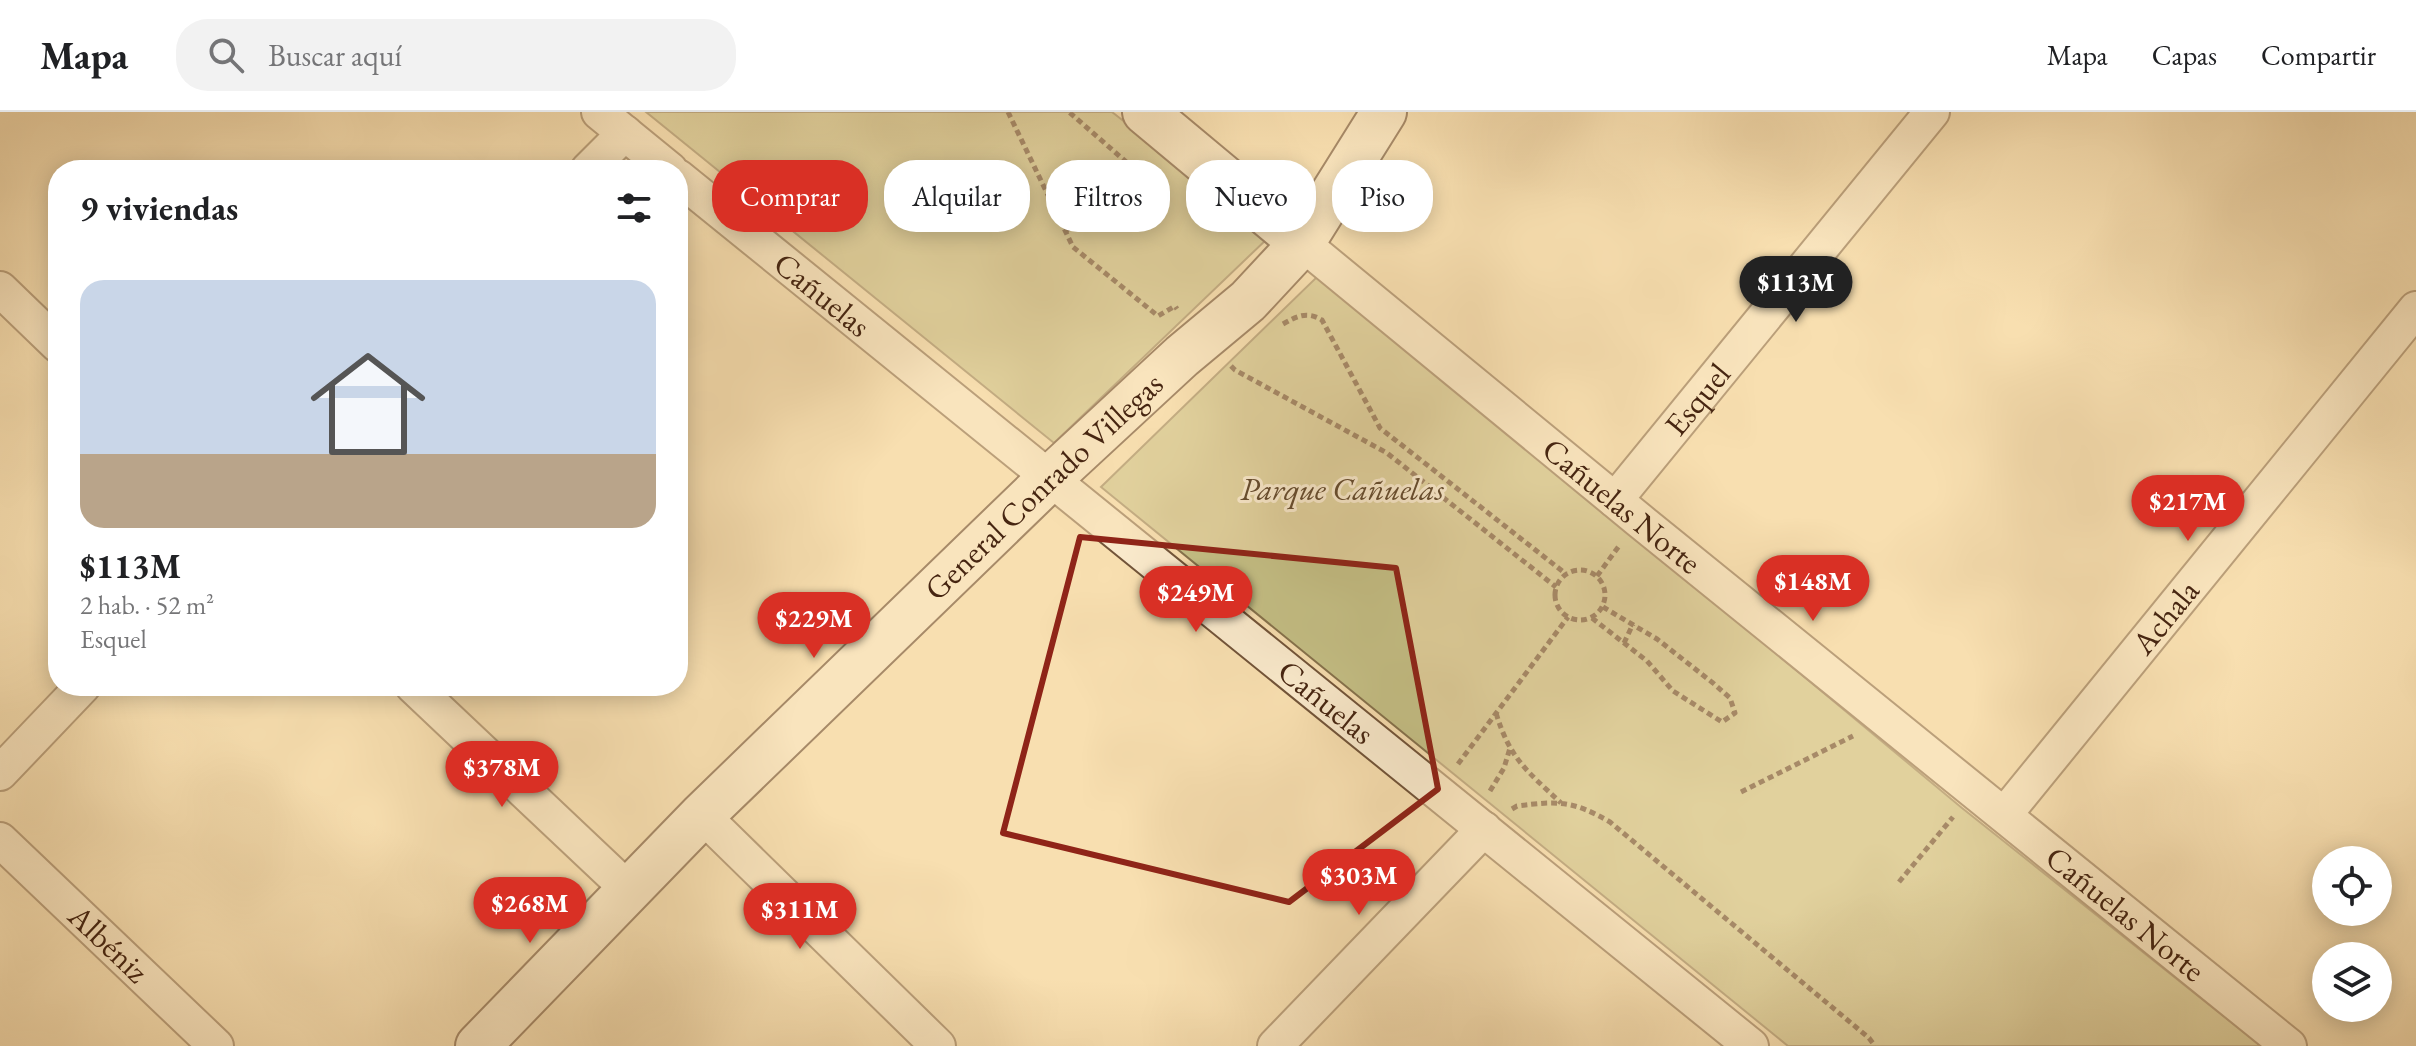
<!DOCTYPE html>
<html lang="es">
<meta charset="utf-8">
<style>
:root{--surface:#fff;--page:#f2f2f2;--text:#202124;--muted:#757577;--line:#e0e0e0;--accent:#d93025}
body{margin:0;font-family:"EB Garamond",serif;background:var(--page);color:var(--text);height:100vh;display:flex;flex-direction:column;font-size:30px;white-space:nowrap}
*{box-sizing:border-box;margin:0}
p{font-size:26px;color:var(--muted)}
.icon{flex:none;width:44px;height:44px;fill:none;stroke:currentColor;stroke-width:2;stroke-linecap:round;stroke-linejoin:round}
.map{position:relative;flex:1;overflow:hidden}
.details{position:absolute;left:48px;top:48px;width:640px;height:536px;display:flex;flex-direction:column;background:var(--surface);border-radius:32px;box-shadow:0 4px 20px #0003}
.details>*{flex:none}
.hud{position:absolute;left:712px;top:48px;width:760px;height:72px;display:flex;gap:16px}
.controls{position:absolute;left:2312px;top:734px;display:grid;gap:16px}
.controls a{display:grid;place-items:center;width:80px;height:80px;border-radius:50%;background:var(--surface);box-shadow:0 4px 20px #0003;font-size:40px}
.price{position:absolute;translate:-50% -68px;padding:0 18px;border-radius:28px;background:var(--accent);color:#fff;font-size:26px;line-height:52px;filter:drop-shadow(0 2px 4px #0008)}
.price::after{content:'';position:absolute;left:50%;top:48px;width:24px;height:18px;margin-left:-12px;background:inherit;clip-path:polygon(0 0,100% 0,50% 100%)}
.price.on{background:#222;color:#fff}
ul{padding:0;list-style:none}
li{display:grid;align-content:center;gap:16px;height:424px;padding:0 32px}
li+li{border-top:2px solid var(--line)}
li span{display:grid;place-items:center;height:248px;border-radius:24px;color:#555}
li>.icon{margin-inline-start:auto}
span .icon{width:144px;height:144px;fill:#fffc;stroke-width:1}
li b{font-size:34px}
h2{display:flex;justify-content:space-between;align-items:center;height:96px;padding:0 32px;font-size:34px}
.chip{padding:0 28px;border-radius:32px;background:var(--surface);box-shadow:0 4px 20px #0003;font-size:28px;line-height:72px}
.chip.on{background:var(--accent);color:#fff}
header{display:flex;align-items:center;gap:48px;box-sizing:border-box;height:112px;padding:0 40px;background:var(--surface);border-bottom:2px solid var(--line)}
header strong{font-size:38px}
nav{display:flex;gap:44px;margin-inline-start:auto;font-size:28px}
.search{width:560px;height:72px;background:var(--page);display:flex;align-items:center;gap:20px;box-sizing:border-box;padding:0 28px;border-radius:32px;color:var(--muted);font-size:30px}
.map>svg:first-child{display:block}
</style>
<header>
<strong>Mapa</strong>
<div class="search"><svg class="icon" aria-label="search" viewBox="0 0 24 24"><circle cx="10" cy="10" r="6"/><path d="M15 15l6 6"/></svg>Buscar aquí</div>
<nav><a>Mapa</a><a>Capas</a><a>Compartir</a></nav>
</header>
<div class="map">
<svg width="2416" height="934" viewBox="0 0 2416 934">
<rect width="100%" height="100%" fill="#f8dfb0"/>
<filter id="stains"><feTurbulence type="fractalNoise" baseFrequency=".0025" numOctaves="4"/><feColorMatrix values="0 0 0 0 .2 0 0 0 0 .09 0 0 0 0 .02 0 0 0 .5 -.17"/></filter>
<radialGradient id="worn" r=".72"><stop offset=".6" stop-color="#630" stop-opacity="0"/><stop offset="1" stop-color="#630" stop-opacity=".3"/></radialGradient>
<path fill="#c5c086" stroke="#86724c" stroke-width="2" d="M 646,0 L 1112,0 L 1270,124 L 1054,331 Z
M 1320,162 L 1962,696 L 2261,934 L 1788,934 L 1101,375 Z"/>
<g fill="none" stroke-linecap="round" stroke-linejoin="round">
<g stroke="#725439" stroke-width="38">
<g id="street">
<path d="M 599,0 L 670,58"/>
<path d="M 588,58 L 625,21"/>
<path id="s1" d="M 678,65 C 1034,356 1394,643 1751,934"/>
<path id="s2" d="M 1302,131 L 1639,408 L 2289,934"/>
<path d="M 0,177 L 58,233"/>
<path id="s3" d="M 1615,388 L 1932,0"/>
<path d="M 413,574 L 630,779"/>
<path d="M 0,661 L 83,574"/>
<path id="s4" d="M 2005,702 L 2416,197"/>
<path d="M 702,703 L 938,934"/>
<path id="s5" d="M 0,728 L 216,934"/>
<path d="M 1275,934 L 1484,717"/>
</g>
</g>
<g stroke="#462511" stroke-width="48">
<g id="secondary">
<path d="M 1145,0 L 1302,131"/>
<path id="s6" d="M 478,934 L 702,703 L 1048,368 L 1182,244 L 1248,189 L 1302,131 L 1384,0"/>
</g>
</g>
<path stroke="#462511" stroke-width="5" stroke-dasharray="6 4" stroke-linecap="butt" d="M 1008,0 L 1073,135 L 1158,204 L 1175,194 L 1177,197
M 1065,120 L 1132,55 L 1069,0
M 1283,212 C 1297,204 1307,199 1322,208 L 1380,316 L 1566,462
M 1231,254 L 1235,258 L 1387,341 L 1556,475
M1555 483a25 25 0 1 1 50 0a25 25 0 1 1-50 0Z
M 1597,464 L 1619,434
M 1592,506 L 1647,549 L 1673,579 L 1722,610 L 1735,601 L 1730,586 L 1713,571 L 1657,527 L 1603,495
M 1624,531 L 1633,512
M 1496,601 C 1510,647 1527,659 1561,691
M 1458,652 L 1568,505
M 1490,679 L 1504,656 L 1510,636
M 1741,680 L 1853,624
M 1512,697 L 1517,694 C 1558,689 1572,688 1610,710 L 1869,926 L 1875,934
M 1899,770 L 1953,705"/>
<use href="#street" stroke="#faeacc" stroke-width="34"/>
<use href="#secondary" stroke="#faeacc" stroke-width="44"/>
</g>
<path d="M0 0H2416V934H0ZM 1080,425 L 1396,456 L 1438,677 L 1289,790 L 1003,721 Z" fill="#f8dfb0" fill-opacity=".55" fill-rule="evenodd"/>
<path fill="none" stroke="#8f2418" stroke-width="6" stroke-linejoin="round" d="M 1080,425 L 1396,456 L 1438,677 L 1289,790 L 1003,721 Z"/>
<g text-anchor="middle" stroke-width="6" stroke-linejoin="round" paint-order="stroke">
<g font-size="32" fill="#462511" stroke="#faeacc">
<text dy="11" stroke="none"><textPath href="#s1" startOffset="186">Cañuelas</textPath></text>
<text dy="11" stroke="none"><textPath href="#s3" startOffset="130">Esquel</textPath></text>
<text dy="11" stroke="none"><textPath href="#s6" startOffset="796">General Conrado Villegas</textPath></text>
<text dy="11" stroke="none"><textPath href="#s2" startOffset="414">Cañuelas Norte</textPath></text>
<text dy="11" stroke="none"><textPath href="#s4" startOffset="254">Achala</textPath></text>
<text dy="11" stroke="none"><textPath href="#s1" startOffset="834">Cañuelas</textPath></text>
<text dy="11" stroke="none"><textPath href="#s2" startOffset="1062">Cañuelas Norte</textPath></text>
<text dy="11" stroke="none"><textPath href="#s5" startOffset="150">Albéniz</textPath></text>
</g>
<g font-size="32" font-style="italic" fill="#664c2e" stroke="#faeacc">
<text x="1342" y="388">Parque Cañuelas</text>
</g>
</g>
<rect width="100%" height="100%" filter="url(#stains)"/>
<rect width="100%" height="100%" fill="url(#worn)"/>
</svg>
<div class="controls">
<a><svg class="icon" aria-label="locate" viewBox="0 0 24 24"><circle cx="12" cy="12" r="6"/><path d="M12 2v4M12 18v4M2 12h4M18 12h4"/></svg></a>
<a><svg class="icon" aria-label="layers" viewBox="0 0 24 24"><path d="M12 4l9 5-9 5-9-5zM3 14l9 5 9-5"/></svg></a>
</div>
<b class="price on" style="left:1796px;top:212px">$113M</b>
<b class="price" style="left:2188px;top:431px">$217M</b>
<b class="price" style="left:1813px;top:511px">$148M</b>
<b class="price" style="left:1196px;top:522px">$249M</b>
<b class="price" style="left:814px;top:548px">$229M</b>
<b class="price" style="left:502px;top:697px">$378M</b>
<b class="price" style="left:1359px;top:805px">$303M</b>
<b class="price" style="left:530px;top:833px">$268M</b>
<b class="price" style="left:800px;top:839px">$311M</b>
<div class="hud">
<a class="chip on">Comprar</a>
<a class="chip">Alquilar</a>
<a class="chip">Filtros</a>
<a class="chip">Nuevo</a>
<a class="chip">Piso</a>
</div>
<section class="details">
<h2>9 viviendas<svg class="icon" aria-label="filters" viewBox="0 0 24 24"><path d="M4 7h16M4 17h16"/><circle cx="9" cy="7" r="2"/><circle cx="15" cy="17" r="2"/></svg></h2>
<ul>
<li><span style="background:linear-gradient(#c9d6e8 70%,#b9a48a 0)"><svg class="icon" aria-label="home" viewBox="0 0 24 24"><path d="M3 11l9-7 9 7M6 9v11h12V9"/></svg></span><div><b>$113M</b><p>2 hab. · 52 m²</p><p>Esquel</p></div></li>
</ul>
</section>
</div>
